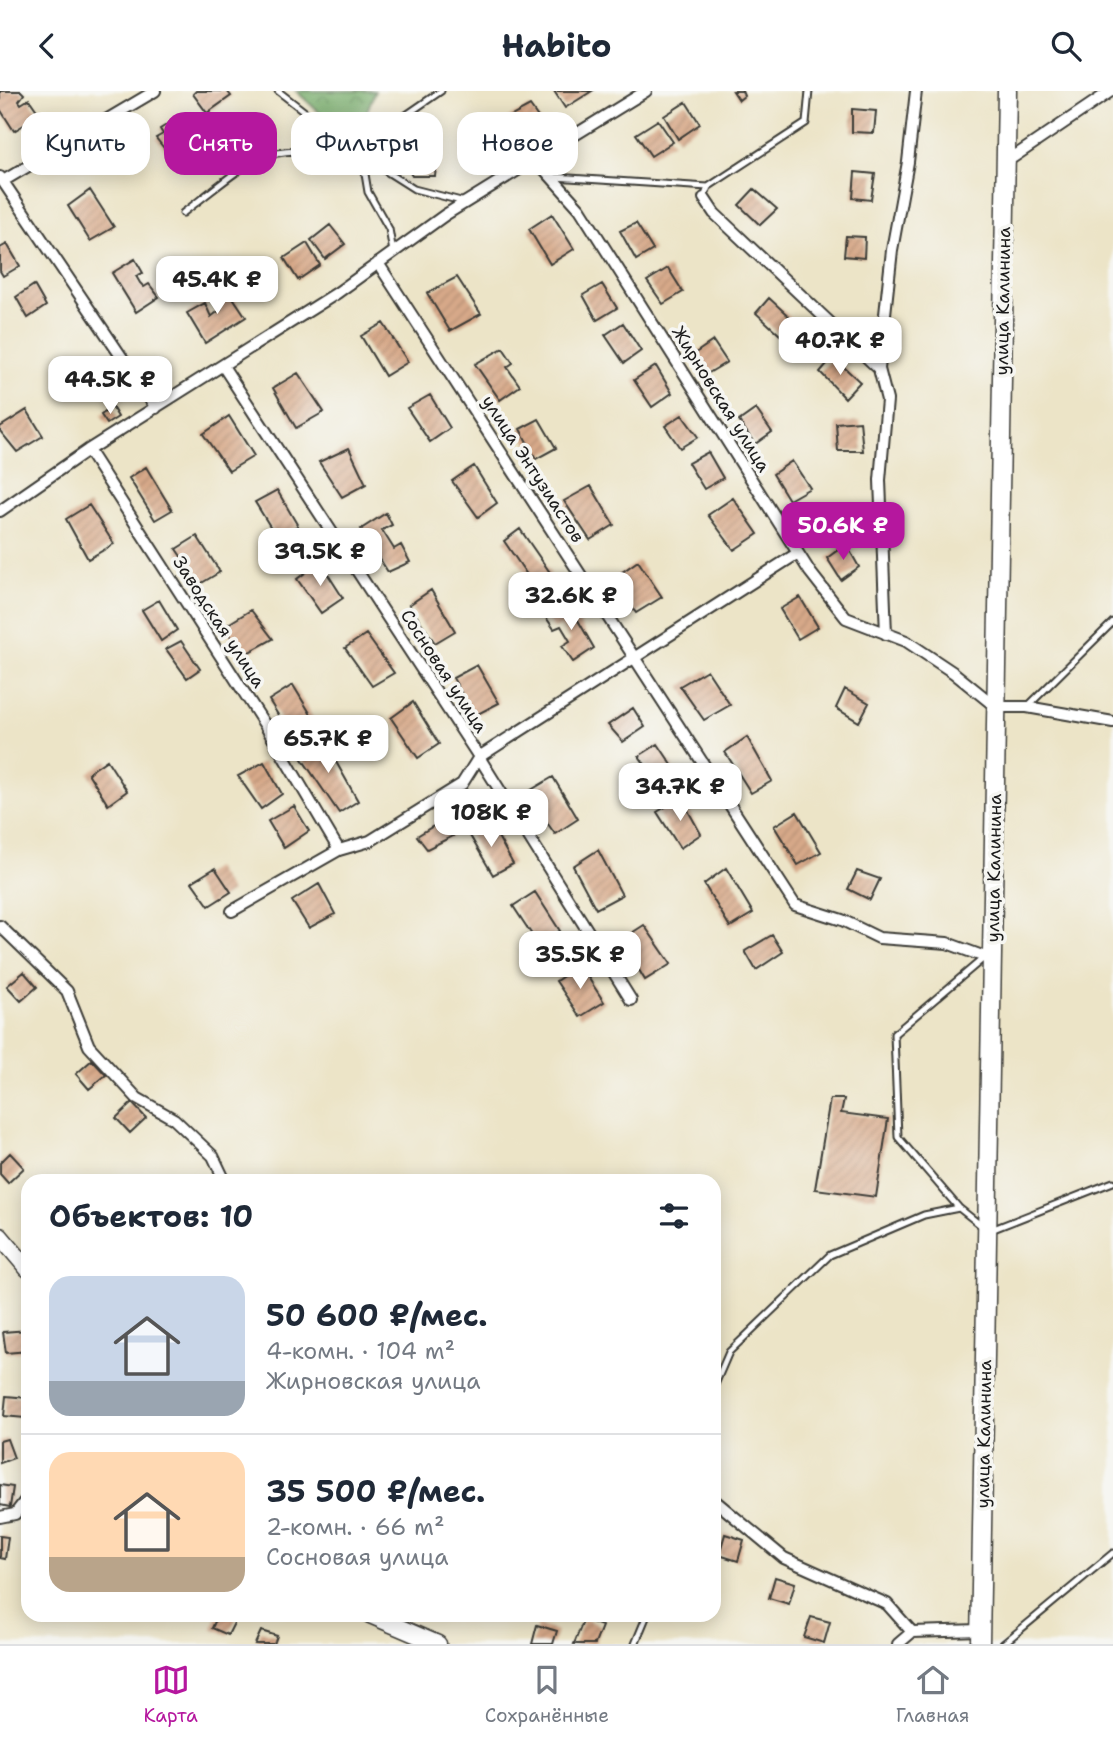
<!DOCTYPE html>
<html lang="ru">
<meta charset="utf-8">
<style>
:root{--surface:#fff;--page:#f2f2f3;--text:#1f2937;--muted:#747a83;--line:#e0e1e3;--accent:#b5179e}
body{margin:0;font-family:"Shantell Sans",sans-serif;background:var(--page);color:var(--text);height:100vh;display:flex;flex-direction:column;font-size:26px;white-space:nowrap}
*{box-sizing:border-box;margin:0}
p{font-size:23px;color:var(--muted)}
.icon{flex:none;width:38px;height:38px;fill:none;stroke:currentColor;stroke-width:2;stroke-linecap:round;stroke-linejoin:round}
.map{position:relative;flex:1;overflow:hidden}
.sheet{position:absolute;left:21px;top:1083px;width:700px;height:448px;display:flex;flex-direction:column;background:var(--surface);border-radius:21px;box-shadow:0 4px 18px #0003}
.sheet>*{flex:none}
.hud{position:absolute;left:21px;top:21px;width:700px;height:63px;display:flex;gap:14px}
.price{position:absolute;translate:-50% -60px;padding:0 16px;border-radius:14px;background:#fff;color:#222;font-size:23px;line-height:46px;filter:drop-shadow(0 2px 4px #0008)}
.price::after{content:'';position:absolute;left:50%;top:42px;width:21px;height:16px;margin-left:-10px;background:inherit;clip-path:polygon(0 0,100% 0,50% 100%)}
.price.selected{background:var(--accent);color:#fff}
ul{padding:0;list-style:none}
li{display:flex;align-items:center;gap:21px;height:175px;padding:0 28px}
li+li{border-top:2px solid var(--line)}
li span{display:grid;place-items:center;flex:none;width:196px;height:140px;border-radius:21px;color:#555}
li>.icon{margin-inline-start:auto}
span .icon{width:84px;height:84px;fill:#fffc;stroke-width:1}
li b{font-size:30px}
h2{display:flex;justify-content:space-between;align-items:center;height:84px;padding:0 28px;font-size:30px}
.tag{padding:0 24px;border-radius:21px;background:var(--surface);box-shadow:0 4px 18px #0003;font-size:24px;line-height:63px}
.tag.selected{background:var(--accent);color:#fff}
header{display:flex;justify-content:space-between;align-items:center;height:91px;padding:0 28px;background:var(--surface);font-size:32px;font-weight:700}
.dock{display:flex;justify-content:space-around;align-items:center;height:98px;border-top:2px solid var(--line);background:var(--surface);font-size:19px;color:var(--muted)}
.dock a{display:grid;justify-items:center;gap:4px}
.dock .selected{color:var(--accent)}
.map>svg:first-child{display:block}
</style>
<header><svg class="icon" aria-label="back" viewBox="0 0 24 24"><path d="M15 5l-7 7 7 7"/></svg>Habito<svg class="icon" aria-label="search" viewBox="0 0 24 24"><circle cx="10" cy="10" r="6"/><path d="M15 15l6 6"/></svg></header>
<div class="map">
<svg width="1113" height="1553" viewBox="0 0 1113 1553">
<defs>
<pattern id="forest-crowns" width="20" height="18" patternUnits="userSpaceOnUse" patternTransform="scale(1.75)"><rect width="20" height="18" fill="#74aa68"/><path d="M2 6a3 3 0 1 1 6 0M12 15a3 3 0 1 1 6 0" fill="none" stroke="#5e8a55"/></pattern>
<pattern id="building-hatch" width="6" height="6" patternUnits="userSpaceOnUse" patternTransform="scale(1.75)"><rect width="6" height="6" fill="#d7a989"/><path d="M-1 1l2-2M0 6l6-6M5 7l2-2" fill="none" stroke="#b89176"/></pattern>
</defs>
<rect width="100%" height="100%" fill="#f6f6f2"/>
<filter id="ink" filterUnits="userSpaceOnUse"><feTurbulence type="fractalNoise" baseFrequency=".0143" numOctaves="2"/><feDisplacementMap in="SourceGraphic" scale="14" xChannelSelector="R" yChannelSelector="G"/><feConvolveMatrix kernelMatrix="1 2 1 2 8 2 1 2 1" color-interpolation-filters="sRGB"/></filter>
<filter id="wash" filterUnits="userSpaceOnUse"><feTurbulence type="fractalNoise" baseFrequency=".00686" numOctaves="4" result="noise"/><feDisplacementMap in="SourceGraphic" scale="28" xChannelSelector="R" yChannelSelector="G"/><feGaussianBlur stdDeviation="1.57" result="paint"/><feColorMatrix in="noise" values="0 0 0 0 0 0 0 0 0 0 0 0 0 0 0 0 0 1.4 0 .05"/><feComposite in="paint" operator="in"/></filter>
<g filter="url(#wash)">
<rect width="100%" height="100%" fill="#ece4c7"/>
<path fill="url(#forest-crowns)" stroke="#486342" stroke-width="2" d="M 296,0 L 375,0 L 365,25 L 336,37 Z"/>
<g id="blocks">
<path fill="url(#building-hatch)" d="M 0,0 L 21,0 L 24,3 L 19,10 L 21,13 L 29,8 L 40,24 L 14,40 L 0,18 Z
M 196,0 L 227,0 L 231,5 L 207,22 L 193,3 Z
M 554,0 L 592,0 L 565,17 Z
M 733,0 L 742,0 L 744,5 L 739,9 Z
M 686,11 L 700,33 L 678,48 L 664,25 Z
M 530,15 L 542,32 L 516,47 L 504,29 Z
M 852,18 L 876,20 L 874,42 L 852,41 Z
M 176,28 L 193,51 L 171,66 L 156,47 L 163,43 L 160,38 Z
M 658,29 L 673,51 L 651,65 L 636,43 Z
M 408,48 L 412,56 L 407,59 L 415,74 L 436,76 L 435,85 L 412,85 L 394,55 Z
M 855,81 L 875,83 L 871,109 L 853,107 Z
M 754,98 L 777,118 L 760,134 L 739,114 Z
M 90,99 L 114,136 L 90,150 L 68,115 Z
M 552,123 L 574,158 L 550,173 L 529,138 Z
M 636,132 L 653,159 L 636,169 L 620,140 Z
M 330,134 L 345,153 L 325,168 L 311,149 Z
M 846,145 L 865,146 L 864,167 L 844,165 Z
M 307,152 L 320,174 L 298,189 L 284,167 Z
M 7,153 L 20,175 L 3,185 L 0,180 L 0,157 Z
M 135,168 L 143,182 L 136,185 L 140,192 L 144,196 L 149,193 L 159,206 L 136,221 L 112,182 Z
M 668,177 L 683,201 L 663,213 L 647,190 Z
M 457,186 L 481,223 L 450,240 L 427,202 Z
M 602,193 L 617,217 L 597,229 L 583,204 Z
M 34,194 L 46,215 L 28,227 L 16,206 Z
M 226,196 L 246,226 L 205,252 L 187,222 L 205,212 L 211,226 L 221,218 L 213,206 Z
M 769,207 L 794,230 L 780,244 L 756,222 Z
M 383,232 L 408,271 L 385,285 L 361,245 Z
M 623,232 L 641,260 L 624,272 L 605,244 Z
M 713,250 L 727,271 L 707,283 L 694,263 Z
M 503,257 L 513,272 L 507,276 L 520,295 L 500,309 L 475,273 Z
M 833,266 L 860,291 L 845,307 L 820,281 Z
M 656,275 L 672,302 L 652,316 L 634,289 Z
M 298,282 L 324,321 L 296,337 L 273,297 Z
M 430,304 L 450,337 L 430,351 L 407,317 Z
M 112,316 L 118,326 L 107,333 L 101,324 Z
M 756,318 L 772,341 L 755,353 L 739,330 Z
M 27,319 L 43,345 L 17,361 L 0,340 L 0,336 Z
M 682,324 L 698,346 L 680,357 L 665,335 Z
M 229,325 L 254,365 L 229,380 L 203,343 Z
M 539,328 L 556,357 L 536,368 L 520,338 Z
M 860,330 L 863,360 L 838,360 L 836,332 Z
M 349,357 L 366,393 L 342,406 L 319,371 Z
M 708,361 L 723,387 L 704,398 L 688,372 Z
M 792,370 L 810,397 L 789,409 L 773,383 Z
M 474,375 L 497,412 L 478,426 L 452,390 Z
M 146,376 L 172,419 L 155,429 L 129,387 Z
M 591,395 L 614,434 L 590,449 L 564,410 Z
M 277,399 L 298,435 L 276,445 L 255,411 Z
M 733,407 L 758,443 L 734,459 L 708,424 Z
M 89,414 L 114,453 L 88,468 L 66,428 Z
M 386,422 L 392,434 L 382,439 L 394,458 L 401,454 L 410,471 L 388,481 L 361,438 Z
M 520,438 L 551,483 L 534,494 L 504,450 Z
M 197,445 L 220,481 L 200,493 L 176,458 Z
M 846,453 L 859,476 L 841,489 L 827,467 Z
M 638,470 L 662,506 L 636,522 L 611,489 Z
M 320,471 L 343,507 L 321,522 L 297,488 Z
M 431,499 L 455,540 L 435,552 L 409,514 Z
M 800,506 L 818,536 L 798,548 L 780,518 Z
M 159,509 L 177,539 L 161,550 L 142,519 Z
M 568,512 L 594,557 L 573,571 L 562,555 L 570,550 L 561,535 L 554,538 L 545,525 Z
M 251,519 L 273,548 L 242,565 L 225,535 Z
M 366,543 L 394,582 L 372,595 L 345,557 Z
M 181,550 L 200,578 L 187,587 L 166,558 Z
M 477,574 L 499,612 L 474,625 L 453,587 Z
M 707,579 L 730,614 L 704,629 L 680,595 Z
M 293,594 L 313,627 L 289,642 L 269,609 Z
M 845,598 L 869,612 L 859,631 L 836,617 Z
M 413,611 L 439,653 L 418,667 L 391,627 Z
M 633,617 L 645,636 L 623,651 L 608,634 Z
M 322,646 L 358,710 L 339,722 L 298,662 Z
M 747,646 L 772,690 L 751,702 L 725,661 Z
M 658,653 L 674,677 L 656,689 L 639,665 Z
M 107,669 L 127,700 L 108,714 L 88,682 Z
M 264,671 L 282,703 L 261,718 L 238,685 Z
M 553,686 L 578,728 L 555,743 L 526,702 Z
M 681,707 L 701,743 L 680,757 L 657,721 Z
M 294,715 L 309,740 L 284,757 L 268,730 Z
M 797,721 L 821,761 L 798,774 L 774,735 Z
M 445,728 L 453,745 L 427,758 L 417,745 Z
M 490,731 L 513,773 L 493,784 L 469,743 Z
M 598,759 L 622,804 L 596,818 L 573,775 Z
M 215,777 L 231,801 L 209,815 L 192,791 Z
M 726,777 L 753,822 L 730,836 L 704,793 Z
M 857,780 L 880,788 L 870,809 L 848,798 Z
M 319,793 L 335,823 L 309,837 L 292,810 Z
M 535,801 L 560,840 L 538,853 L 513,815 Z
M 644,834 L 671,873 L 645,889 L 621,849 Z
M 772,844 L 783,861 L 756,879 L 745,860 Z
M 580,874 L 604,911 L 580,926 L 556,890 Z
M 24,881 L 37,896 L 21,910 L 7,895 Z
M 92,969 L 106,984 L 89,998 L 76,983 Z
M 830,1008 L 844,1008 L 841,1022 L 888,1028 L 876,1106 L 815,1098 Z
M 132,1012 L 146,1027 L 130,1042 L 116,1027 Z
M 10,1062 L 24,1077 L 8,1092 L 0,1083 L 0,1072 Z
M 28,1239 L 28,1260 L 6,1262 L 3,1241 Z
M 6,1305 L 28,1307 L 25,1327 L 4,1325 Z
M 7,1348 L 14,1367 L 0,1372 L 0,1350 Z
M 0,1394 L 13,1396 L 10,1416 L 0,1414 Z
M 725,1443 L 744,1449 L 738,1470 L 719,1464 Z
M 0,1445 L 8,1446 L 5,1468 L 0,1467 Z
M 775,1486 L 795,1492 L 789,1513 L 769,1507 Z
M 218,1524 L 237,1526 L 228,1544 L 212,1537 Z
M 811,1526 L 830,1531 L 824,1552 L 804,1546 Z
M 584,1528 L 602,1535 L 595,1553 L 574,1553 Z
M 537,1534 L 557,1540 L 553,1553 L 532,1553 Z
M 261,1540 L 277,1545 L 274,1553 L 255,1553 Z"/>
</g>
</g>
<g filter="url(#ink)">
<use href="#blocks" fill-opacity="0" stroke="#3b3a36" stroke-width="2"/>
<g fill="none" stroke-linecap="round" stroke-linejoin="round">
<g stroke="#3b3a36" stroke-width="9">
<path id="lane" d="M 278,0 L 362,65 L 414,98 L 465,111
M 554,86 L 708,96
M 704,107 L 708,96 L 806,32 L 809,0
M 183,122 C 201,109 246,70 264,65 C 287,57 310,63 333,53 L 356,63
M 393,161 L 389,138 L 368,101 L 362,65 L 370,49 L 441,0
M 1027,616 L 1113,531
M 983,1136 L 959,1117 L 898,1046 L 894,943 L 985,866
M 991,1139 L 1113,1091
M 714,1296 L 729,1261 L 830,1164 L 924,1124 L 959,1117
M 635,1553 L 647,1524
M 1003,1553 L 1113,1462"/>
</g>
<g stroke="#3b3a36" stroke-width="14">
<path id="street" d="M 536,69 L 580,118 L 810,481 L 846,527 L 906,550 L 954,582 L 996,616 L 1027,616 L 1113,631
M 1006,71 L 1111,0
M 0,86 L 156,317
M 3,90 L 155,0
M 704,107 L 714,122 L 879,278 L 887,309 L 880,389 L 886,543
M 378,172 L 795,814 L 842,829 L 879,847 L 947,852 L 985,866 L 992,875
M 223,275 L 479,666 L 631,909
M 879,278 L 892,159 L 908,71 L 916,0
M 88,359 L 265,634 L 339,759
M 0,420 L 88,359 L 337,202 L 445,124 L 646,0
M 232,820 L 339,759 L 370,750 L 462,693 L 479,666 L 798,462
M 0,835 L 67,900 L 89,955 L 137,1007 L 174,1028 L 213,1065 L 223,1086 L 221,1090
M 714,1409 L 784,1467 L 887,1513 L 912,1541
M 0,1426 L 15,1423 L 28,1406
M 898,1553 L 912,1541 L 980,1539"/>
</g>
<g stroke="#3b3a36" stroke-width="19">
<path id="secondary" d="M 0,1145 L 28,1178
M 370,1524 L 438,1553"/>
</g>
<g stroke="#3b3a36" stroke-width="21">
<path id="primary" d="M 980,1553 L 1007,0"/>
</g>
<use href="#lane" stroke="#fff" stroke-width="5"/>
<use href="#street" stroke="#fff" stroke-width="10"/>
<use href="#secondary" stroke="#fff" stroke-width="16"/>
<use href="#primary" stroke="#fff" stroke-width="18"/>
</g>
</g>
<g text-anchor="middle" stroke-width="7" stroke-linejoin="round" paint-order="stroke">
<g font-size="18" fill="#1c1c1c" stroke="#f6f6f2">
<text transform="translate(1003 210) rotate(-89)" y="6">улица Калинина</text>
<text transform="translate(721 308) rotate(58)" y="6">Жирновская улица</text>
<text transform="translate(533 378) rotate(57)" y="6">улица Энтузиастов</text>
<text transform="translate(219 531) rotate(57)" y="6">Заводская улица</text>
<text transform="translate(444 580) rotate(57)" y="6">Сосновая улица</text>
<text transform="translate(994 777) rotate(-89)" y="6">улица Калинина</text>
<text transform="translate(984 1343) rotate(-89)" y="6">улица Калинина</text>
</g>
</g>
</svg>
<b class="price" style="left:217px;top:225px">45.4K ₽</b>
<b class="price" style="left:840px;top:286px">40.7K ₽</b>
<b class="price" style="left:110px;top:325px">44.5K ₽</b>
<b class="price selected" style="left:843px;top:471px">50.6K ₽</b>
<b class="price" style="left:320px;top:497px">39.5K ₽</b>
<b class="price" style="left:571px;top:541px">32.6K ₽</b>
<b class="price" style="left:328px;top:684px">65.7K ₽</b>
<b class="price" style="left:680px;top:732px">34.7K ₽</b>
<b class="price" style="left:491px;top:758px">108K ₽</b>
<b class="price" style="left:580px;top:900px">35.5K ₽</b>
<div class="hud">
<a class="tag">Купить</a>
<a class="tag selected">Снять</a>
<a class="tag">Фильтры</a>
<a class="tag">Новое</a>
</div>
<section class="sheet">
<h2>Объектов: 10<svg class="icon" aria-label="filters" viewBox="0 0 24 24"><path d="M4 7h16M4 17h16"/><circle cx="9" cy="7" r="2"/><circle cx="15" cy="17" r="2"/></svg></h2>
<ul>
<li><span style="background:linear-gradient(#c9d6e8 75%,#9aa5b1 0)"><svg class="icon" aria-label="home" viewBox="0 0 24 24"><path d="M3 11l9-7 9 7M6 9v11h12V9"/></svg></span><div><b>50 600 ₽/мес.</b><p>4-комн. · 104 m²</p><p>Жирновская улица</p></div></li>
<li><span style="background:linear-gradient(#ffd9b3 75%,#b9a48a 0)"><svg class="icon" aria-label="home" viewBox="0 0 24 24"><path d="M3 11l9-7 9 7M6 9v11h12V9"/></svg></span><div><b>35 500 ₽/мес.</b><p>2-комн. · 66 m²</p><p>Сосновая улица</p></div></li>
</ul>
</section>
</div>
<nav class="dock">
<a class="selected"><svg class="icon" aria-label="map" viewBox="0 0 24 24"><path d="M3 6l6-2 6 2 6-2v14l-6 2-6-2-6 2zM9 4v14M15 6v14"/></svg>Карта</a>
<a><svg class="icon" aria-label="saved" viewBox="0 0 24 24"><path d="M7 4h10v16l-5-4-5 4z"/></svg>Сохранённые</a>
<a><svg class="icon" aria-label="home" viewBox="0 0 24 24"><path d="M3 11l9-7 9 7M6 9v11h12V9"/></svg>Главная</a>
</nav>
